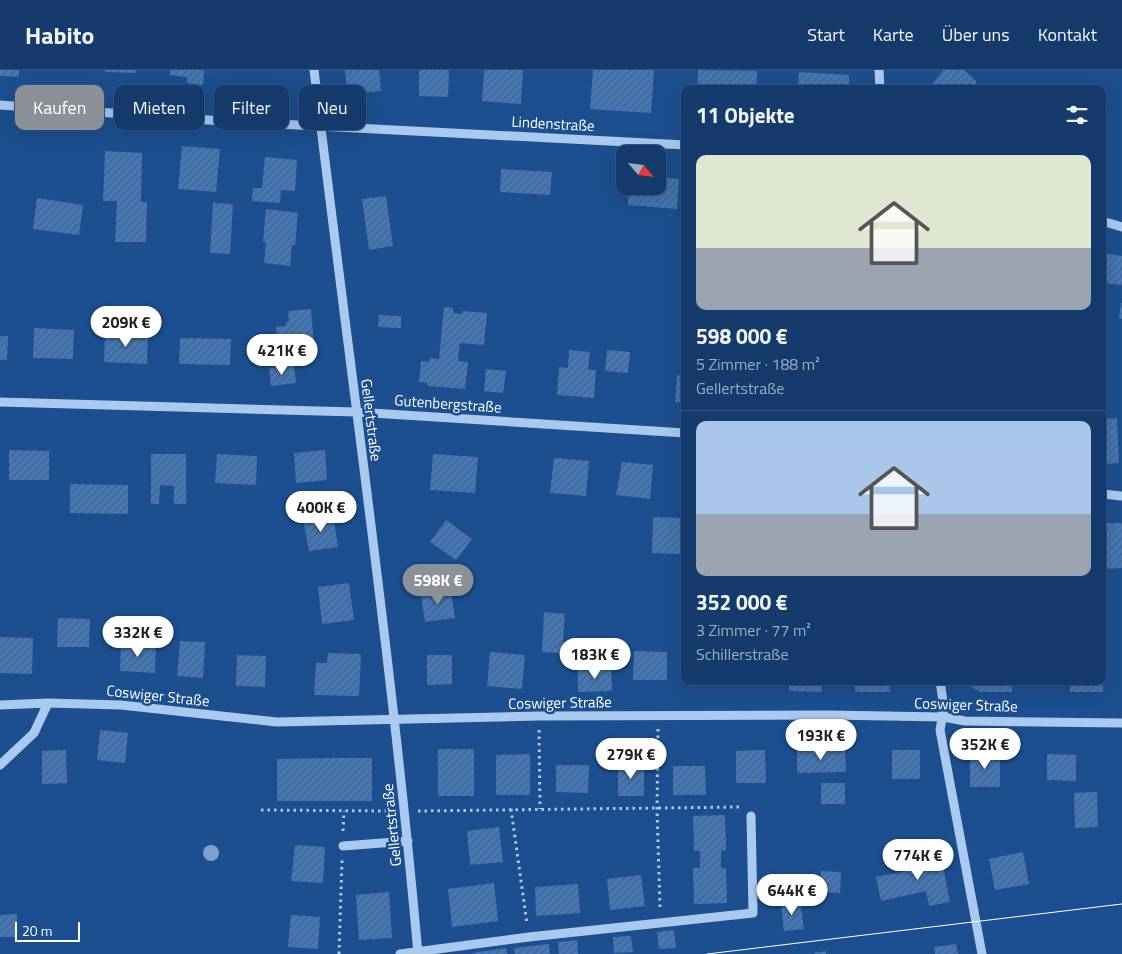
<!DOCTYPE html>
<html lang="de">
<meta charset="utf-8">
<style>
:root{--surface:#143b6b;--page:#214673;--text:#f1f3f6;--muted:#9dadc1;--line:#33557e;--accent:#8c9099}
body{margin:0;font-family:"Titillium Web",sans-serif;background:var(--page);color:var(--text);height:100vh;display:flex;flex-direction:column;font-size:19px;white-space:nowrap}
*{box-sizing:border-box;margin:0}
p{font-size:16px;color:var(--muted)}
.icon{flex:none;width:28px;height:28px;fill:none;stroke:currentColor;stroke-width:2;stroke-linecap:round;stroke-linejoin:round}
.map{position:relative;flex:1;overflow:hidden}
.sheet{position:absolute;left:681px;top:15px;width:425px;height:600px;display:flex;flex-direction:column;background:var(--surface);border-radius:10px;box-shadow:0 5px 20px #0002,0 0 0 1px var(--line)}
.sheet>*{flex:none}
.banner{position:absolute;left:15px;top:15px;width:475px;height:45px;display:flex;gap:10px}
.needle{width:32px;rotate:118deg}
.controls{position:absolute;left:616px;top:75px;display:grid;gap:10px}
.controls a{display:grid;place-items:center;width:50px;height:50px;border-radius:10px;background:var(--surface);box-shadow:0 5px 20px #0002,0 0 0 1px var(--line);font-size:25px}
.scale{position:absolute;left:15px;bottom:12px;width:65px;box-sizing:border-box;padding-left:5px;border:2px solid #fff;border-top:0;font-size:14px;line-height:18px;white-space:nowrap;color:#fff;-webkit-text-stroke:4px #1b4f8f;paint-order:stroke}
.price{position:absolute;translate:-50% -42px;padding:0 11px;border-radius:18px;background:#fff;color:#222;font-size:16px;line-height:32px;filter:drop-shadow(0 1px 2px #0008)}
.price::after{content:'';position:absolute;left:50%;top:30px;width:15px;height:11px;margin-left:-8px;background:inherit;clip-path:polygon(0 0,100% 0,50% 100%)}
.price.active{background:var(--accent);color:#fff}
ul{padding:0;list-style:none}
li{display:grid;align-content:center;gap:10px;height:265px;padding:0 15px}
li+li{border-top:1px solid var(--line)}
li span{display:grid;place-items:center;height:155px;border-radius:10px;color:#555}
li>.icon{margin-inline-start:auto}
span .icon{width:90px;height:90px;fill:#fffc;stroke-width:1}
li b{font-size:21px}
h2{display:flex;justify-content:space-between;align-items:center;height:60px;padding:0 15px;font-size:21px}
.tag{padding:0 18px;border-radius:10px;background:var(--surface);box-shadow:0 5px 20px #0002,0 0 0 1px var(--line);font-size:18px;line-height:45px}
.tag.active{background:var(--accent);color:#fff}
header{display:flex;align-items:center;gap:30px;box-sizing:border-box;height:70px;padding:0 25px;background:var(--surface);border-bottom:1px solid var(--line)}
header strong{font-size:24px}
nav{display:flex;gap:28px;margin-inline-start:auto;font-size:18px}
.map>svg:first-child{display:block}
</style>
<header>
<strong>Habito</strong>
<nav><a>Start</a><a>Karte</a><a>Über uns</a><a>Kontakt</a></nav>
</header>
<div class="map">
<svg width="1122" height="884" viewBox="0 0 1122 884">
<defs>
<pattern id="building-hatch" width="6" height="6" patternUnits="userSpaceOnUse" patternTransform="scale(1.25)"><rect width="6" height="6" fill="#4478b7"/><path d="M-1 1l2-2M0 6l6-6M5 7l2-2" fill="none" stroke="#486282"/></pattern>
</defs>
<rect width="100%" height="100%" fill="#1b4f8f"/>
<path fill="url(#building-hatch)" d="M 0,0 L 19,0 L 19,7 L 0,6 Z
M 105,0 L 136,0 L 136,3 L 105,2 Z
M 170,0 L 204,0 L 203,15 L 187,13 L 187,7 L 170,5 Z
M 345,0 L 379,0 L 381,21 L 347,24 Z
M 419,0 L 449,0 L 448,27 L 419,26 Z
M 484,0 L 523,0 L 521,34 L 482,31 Z
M 593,0 L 654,0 L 651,43 L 590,39 Z
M 698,0 L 757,1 L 756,19 L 697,19 Z
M 943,0 L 964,0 L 976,11 L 976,19 L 929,19 Z
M 799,2 L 849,5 L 849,19 L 798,19 Z
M 182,76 L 220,79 L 216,122 L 178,119 Z
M 105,81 L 142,83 L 141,132 L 147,132 L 146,172 L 115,172 L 117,131 L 103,131 Z
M 265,87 L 297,90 L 295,121 L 281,120 L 280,133 L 252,131 L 253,118 L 262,118 Z
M 501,99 L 552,102 L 550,125 L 500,122 Z
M 658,107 L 679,109 L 677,139 L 628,135 L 629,116 L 658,116 Z
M 386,126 L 393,176 L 369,180 L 362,129 Z
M 37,128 L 83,135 L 79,165 L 33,159 Z
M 213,133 L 233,134 L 230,184 L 210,183 Z
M 266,139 L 298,143 L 295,175 L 292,175 L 290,196 L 264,193 L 266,172 L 263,172 Z
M 1102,183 L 1122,186 L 1122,215 L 1102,213 Z
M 1121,233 L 1122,233 L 1122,249 L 1119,248 Z
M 444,237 L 453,238 L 453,243 L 462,244 L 462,241 L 487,243 L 484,275 L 460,273 L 458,291 L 468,292 L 465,319 L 427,316 L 427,313 L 419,312 L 421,291 L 429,292 L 430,288 L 439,289 Z
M 311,239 L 315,288 L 294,290 L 293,281 L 289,281 L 289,277 L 278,278 L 276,257 L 286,256 L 286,252 L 289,251 L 288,241 Z
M 379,245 L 401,246 L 401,258 L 378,257 Z
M 34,258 L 74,260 L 73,289 L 33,288 Z
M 105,263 L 148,264 L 147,294 L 104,292 Z
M 0,266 L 8,266 L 7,290 L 0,290 Z
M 180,268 L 231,269 L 230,295 L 179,294 Z
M 569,280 L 590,282 L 588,300 L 596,300 L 594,328 L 557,325 L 559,297 L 568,298 Z
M 607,280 L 630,282 L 628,303 L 605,301 Z
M 294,296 L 296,313 L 271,316 L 269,298 Z
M 486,299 L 506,301 L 503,323 L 484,321 Z
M 677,305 L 685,306 L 685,333 L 675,332 Z
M 1117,348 L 1119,393 L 1102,394 L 1102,349 Z
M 9,380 L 49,381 L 49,410 L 9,410 Z
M 325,380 L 327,410 L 296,413 L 294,383 Z
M 151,384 L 186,384 L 186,434 L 174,434 L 174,416 L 160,415 L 159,434 L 151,434 Z
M 217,384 L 257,386 L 256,415 L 215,413 Z
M 433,384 L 478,387 L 475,423 L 430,420 Z
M 554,388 L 589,391 L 586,426 L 550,423 Z
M 622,392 L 653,395 L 650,429 L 616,425 Z
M 70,414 L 128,415 L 128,444 L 70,443 Z
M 333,445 L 338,477 L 309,481 L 303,450 Z
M 653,447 L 681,448 L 680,484 L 652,483 Z
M 446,450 L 472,469 L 456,490 L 430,472 Z
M 1102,453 L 1122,453 L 1122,498 L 1102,499 Z
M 349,513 L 354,550 L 322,554 L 318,517 Z
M 451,520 L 455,548 L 425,552 L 421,524 Z
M 544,542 L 565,544 L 562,583 L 542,582 Z
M 58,548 L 90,549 L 89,577 L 57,577 Z
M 0,567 L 33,568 L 32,604 L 0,603 Z
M 180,571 L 205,572 L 203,608 L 177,606 Z
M 121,573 L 156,574 L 155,603 L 120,601 Z
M 634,581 L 667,582 L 667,610 L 633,610 Z
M 490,582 L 525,585 L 522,619 L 487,616 Z
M 328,583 L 361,584 L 359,626 L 314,625 L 316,593 L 327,593 Z
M 237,585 L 266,586 L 265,617 L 236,616 Z
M 427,585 L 452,585 L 452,614 L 427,615 Z
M 611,597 L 612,621 L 578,622 L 578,598 Z
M 789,611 L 822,611 L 822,622 L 789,621 Z
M 855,611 L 890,611 L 890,622 L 855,622 Z
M 971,611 L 1012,611 L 1012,622 L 980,622 L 971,617 Z
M 1070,611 L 1103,611 L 1103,622 L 1070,622 Z
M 100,660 L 128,663 L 125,693 L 97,690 Z
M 845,678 L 846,702 L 797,703 L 797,679 Z
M 438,679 L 474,679 L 474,726 L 438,726 Z
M 66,680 L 67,713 L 42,714 L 42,681 Z
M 765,680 L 766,713 L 736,713 L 736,681 Z
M 892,680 L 920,680 L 920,709 L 892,709 Z
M 970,683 L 1000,683 L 1000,717 L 970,717 Z
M 530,684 L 530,725 L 496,725 L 496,685 Z
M 1047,684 L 1076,685 L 1076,711 L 1047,710 Z
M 334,688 L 372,688 L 372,731 L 277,731 L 277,689 Z
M 644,693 L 644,726 L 618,726 L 618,694 Z
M 556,695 L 589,695 L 588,723 L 556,722 Z
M 673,696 L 705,696 L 706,725 L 673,725 Z
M 821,713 L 845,713 L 845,734 L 821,734 Z
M 1097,722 L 1098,757 L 1075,758 L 1074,723 Z
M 725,745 L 726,780 L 721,781 L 721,798 L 726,798 L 727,833 L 694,834 L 693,798 L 700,798 L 700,781 L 694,781 L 693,746 Z
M 499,757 L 503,792 L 470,795 L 467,761 Z
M 295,775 L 325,777 L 323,813 L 291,811 Z
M 940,781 L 950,832 L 929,836 L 926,821 L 881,831 L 876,807 L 921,798 L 918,785 Z
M 1023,782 L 1029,814 L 995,820 L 989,789 Z
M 821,801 L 841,802 L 840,823 L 820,822 Z
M 641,805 L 645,836 L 610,840 L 607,809 Z
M 494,813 L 498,851 L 452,857 L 448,819 Z
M 578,814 L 580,843 L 536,846 L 535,817 Z
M 389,822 L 392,868 L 359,870 L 356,825 Z
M 800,831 L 804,859 L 784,861 L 781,834 Z
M 17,844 L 17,867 L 0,867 L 0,845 Z
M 291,845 L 320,847 L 318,879 L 288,877 Z
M 674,860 L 676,878 L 659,879 L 657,862 Z
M 631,866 L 633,882 L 614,883 L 613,867 Z
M 577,870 L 578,884 L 559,884 L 558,872 Z
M 549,874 L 550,884 L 515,884 L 514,878 Z
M 956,874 L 958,884 L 935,884 L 934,877 Z
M 506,878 L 507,884 L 472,884 L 472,883 Z
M 826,881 L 826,884 L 814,884 L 814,883 Z"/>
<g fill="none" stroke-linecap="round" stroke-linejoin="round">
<path stroke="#a9c9ee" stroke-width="3" stroke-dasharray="2.5 4" stroke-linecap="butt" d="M 658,659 L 657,739 L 660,838
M 539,660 L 540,739
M 511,739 L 527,854
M 261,740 L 389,741
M 418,741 L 739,737
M 343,761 L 344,741
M 339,884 L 342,790"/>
<path stroke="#a9c9ee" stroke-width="9" d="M 314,0 C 349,294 392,589 418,884
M 879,0 L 880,19
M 0,35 L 222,51 L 685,75
M 1102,151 L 1122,157
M 0,332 L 356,342 L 685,363
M 1102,424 L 1122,426
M 940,611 L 944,638 L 940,660 L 982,884
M 0,635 L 48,633 L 121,635 L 277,652 L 539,646 L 829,645 L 943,647 L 965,651 L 1122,653
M 0,695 L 34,663 L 48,633
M 343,776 L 408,771
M 400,884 L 529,867 L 753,843 L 751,746"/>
<path stroke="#fff" stroke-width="1" d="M 707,884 L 1122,834"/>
</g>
<circle fill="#7ea0ca" cx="211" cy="783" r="8"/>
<g text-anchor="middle" stroke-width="5" stroke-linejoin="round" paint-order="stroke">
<g font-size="15" fill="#fff" stroke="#1b4f8f">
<text transform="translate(553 54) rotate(3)" y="5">Lindenstraße</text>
<text transform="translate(448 334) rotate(4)" y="5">Gutenbergstraße</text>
<text transform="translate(371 350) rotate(83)" y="5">Gellertstraße</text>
<text transform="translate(158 626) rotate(6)" y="5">Coswiger Straße</text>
<text transform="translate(560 633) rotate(-1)" y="5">Coswiger Straße</text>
<text transform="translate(966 635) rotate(2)" y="5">Coswiger Straße</text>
<text transform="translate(392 755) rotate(-96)" y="5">Gellertstraße</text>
</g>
</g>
</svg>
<div class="controls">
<a><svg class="needle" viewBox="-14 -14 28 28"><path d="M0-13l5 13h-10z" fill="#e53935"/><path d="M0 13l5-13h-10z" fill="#9dadc1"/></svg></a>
</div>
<div class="scale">20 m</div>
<b class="price" style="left:126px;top:278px">209K €</b>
<b class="price" style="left:282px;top:306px">421K €</b>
<b class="price" style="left:321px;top:463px">400K €</b>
<b class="price active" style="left:438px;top:536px">598K €</b>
<b class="price" style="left:138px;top:588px">332K €</b>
<b class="price" style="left:595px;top:610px">183K €</b>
<b class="price" style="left:821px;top:691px">193K €</b>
<b class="price" style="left:985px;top:700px">352K €</b>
<b class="price" style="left:631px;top:710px">279K €</b>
<b class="price" style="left:918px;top:811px">774K €</b>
<b class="price" style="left:792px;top:846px">644K €</b>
<div class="banner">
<a class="tag active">Kaufen</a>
<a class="tag">Mieten</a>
<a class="tag">Filter</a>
<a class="tag">Neu</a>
</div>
<section class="sheet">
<h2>11 Objekte<svg class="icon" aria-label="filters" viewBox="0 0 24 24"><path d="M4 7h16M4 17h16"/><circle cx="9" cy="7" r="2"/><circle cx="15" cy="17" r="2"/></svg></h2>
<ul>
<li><span style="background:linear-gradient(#dfe7d0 60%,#9aa5b1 0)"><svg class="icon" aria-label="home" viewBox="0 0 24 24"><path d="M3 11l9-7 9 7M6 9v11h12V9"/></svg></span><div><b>598 000 €</b><p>5 Zimmer · 188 m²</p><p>Gellertstraße</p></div></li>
<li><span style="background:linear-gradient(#a9c7e8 60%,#9aa5b1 0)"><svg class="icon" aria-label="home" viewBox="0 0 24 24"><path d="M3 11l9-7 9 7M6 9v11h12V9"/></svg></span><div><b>352 000 €</b><p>3 Zimmer · 77 m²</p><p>Schillerstraße</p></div></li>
</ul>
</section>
</div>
